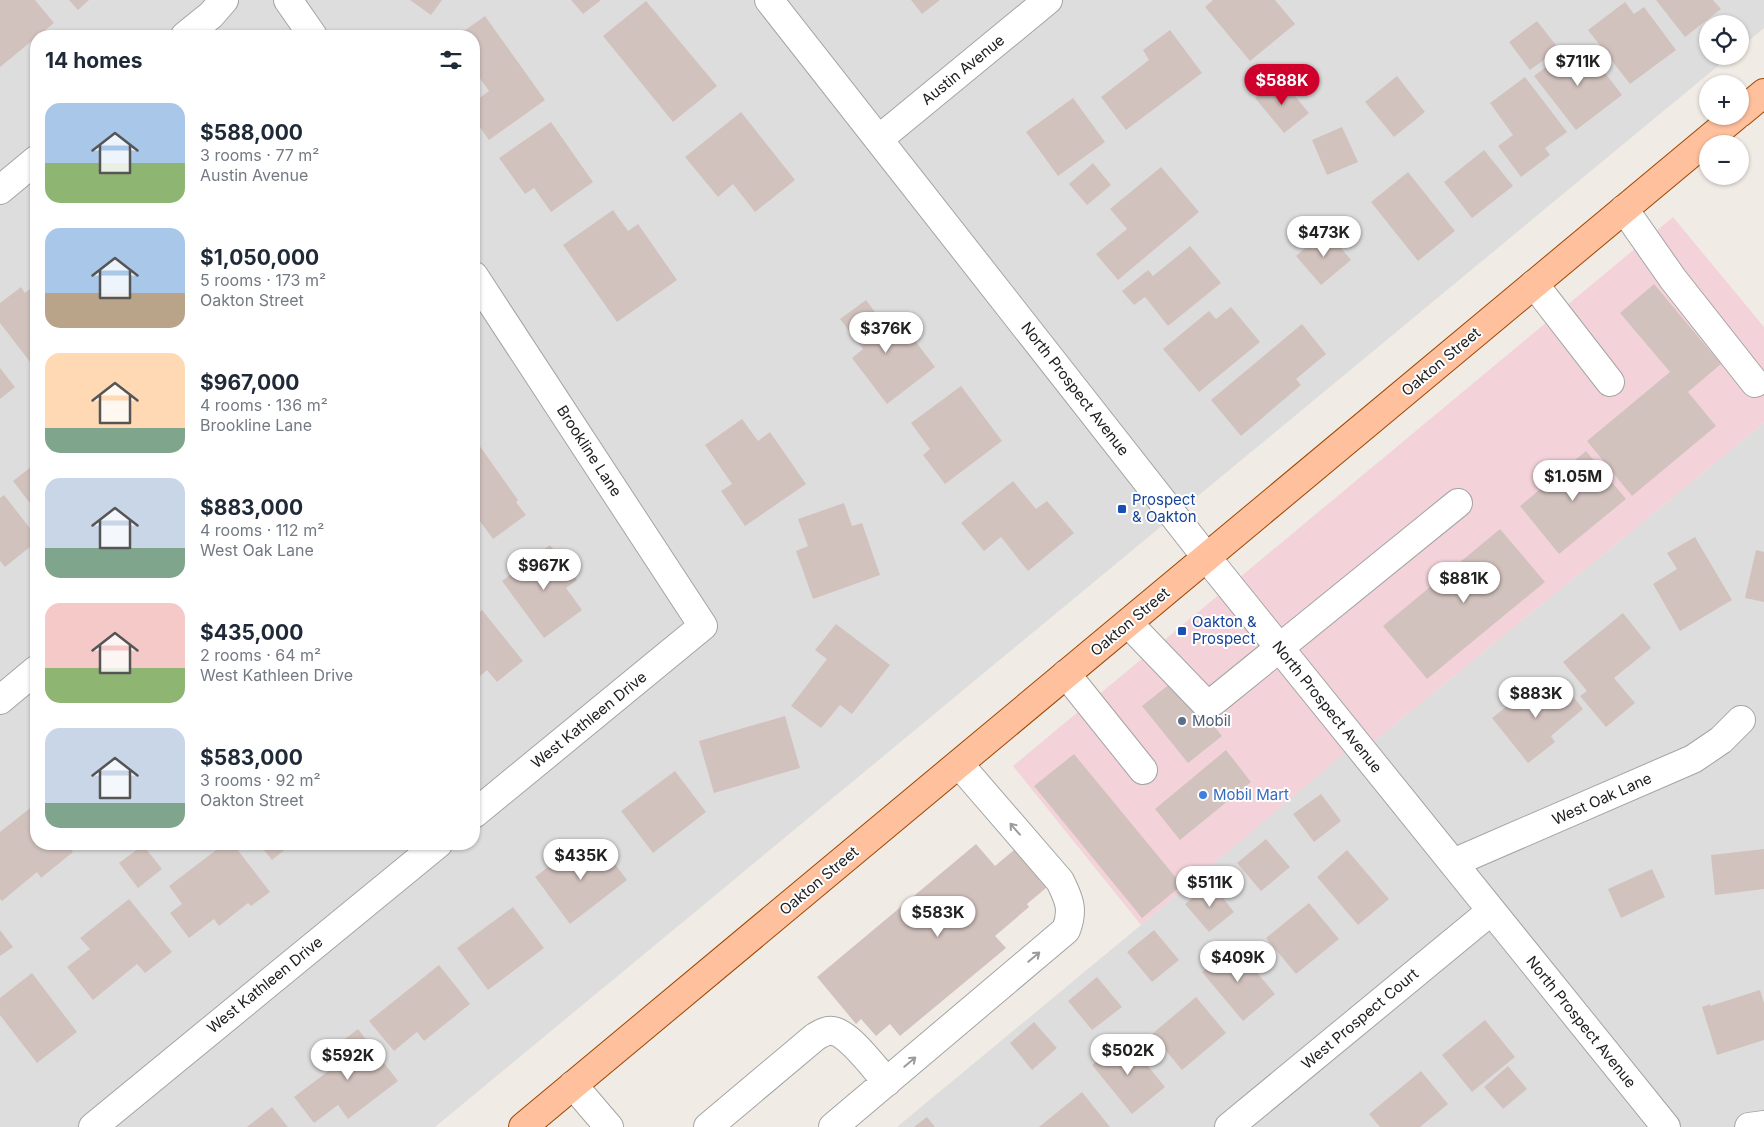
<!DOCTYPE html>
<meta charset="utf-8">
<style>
:root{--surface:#fff;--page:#f2f2f3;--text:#1f2937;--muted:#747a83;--accent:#d0002c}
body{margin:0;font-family:Inter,sans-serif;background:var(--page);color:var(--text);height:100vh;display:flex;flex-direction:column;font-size:19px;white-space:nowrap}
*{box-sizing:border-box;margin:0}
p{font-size:16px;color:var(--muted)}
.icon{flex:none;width:28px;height:28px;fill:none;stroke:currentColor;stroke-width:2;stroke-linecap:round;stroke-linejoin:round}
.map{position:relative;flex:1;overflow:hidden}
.side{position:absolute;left:30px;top:30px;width:450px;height:820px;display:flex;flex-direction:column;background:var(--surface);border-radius:20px;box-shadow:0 1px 4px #0004}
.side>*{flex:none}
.fabs{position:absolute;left:1699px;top:15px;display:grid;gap:10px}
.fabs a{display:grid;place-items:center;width:50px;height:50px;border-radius:50%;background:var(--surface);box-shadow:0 1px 4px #0004;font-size:25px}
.price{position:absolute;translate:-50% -42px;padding:0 11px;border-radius:18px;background:#fff;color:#222;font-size:16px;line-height:32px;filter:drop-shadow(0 1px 2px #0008)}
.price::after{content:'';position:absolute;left:50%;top:30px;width:15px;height:11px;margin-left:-8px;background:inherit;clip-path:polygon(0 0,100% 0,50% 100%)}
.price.on{background:var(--accent);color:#fff}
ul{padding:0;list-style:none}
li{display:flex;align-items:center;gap:15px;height:125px;padding:0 15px}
li span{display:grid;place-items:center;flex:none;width:140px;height:100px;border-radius:15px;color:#555}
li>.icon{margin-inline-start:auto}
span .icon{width:60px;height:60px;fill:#fffc;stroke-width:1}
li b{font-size:21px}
h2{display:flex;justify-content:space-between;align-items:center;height:60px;padding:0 15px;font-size:21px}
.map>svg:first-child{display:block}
</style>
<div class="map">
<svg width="1764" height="1127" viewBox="0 0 1764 1127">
<rect width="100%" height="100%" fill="#f1ebe5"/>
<path fill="#dedddd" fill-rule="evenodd" d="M 0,0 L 1764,0 L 1764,28 L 1740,48 L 1740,24 L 1708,24 L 1708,56 L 1730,56 L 435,1127 L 0,1127 ZM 36,36 L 474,36 L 474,844 L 36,844 Z
M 1764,423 L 1764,1127 L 897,1127 L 1141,925 L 1354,744 L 1361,752 Z"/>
<path fill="#f3d3d9" d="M 1673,217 L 1764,327 L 1764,423 L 1361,752 L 1354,745 L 1141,925 L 1013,766 Z"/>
<path fill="#d2c2be" d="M 0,0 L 35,0 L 54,23 L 0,67 Z
M 69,0 L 89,0 L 78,10 Z
M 410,0 L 442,0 L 431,15 Z
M 571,0 L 601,0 L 583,14 Z
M 911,0 L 940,0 L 922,14 Z
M 1213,0 L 1275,0 L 1295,24 L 1250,61 L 1205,7 Z
M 1656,0 L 1713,0 L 1721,9 L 1685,37 Z
M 646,1 L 717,86 L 673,122 L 603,36 Z
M 1625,2 L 1634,14 L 1644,7 L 1676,50 L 1630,84 L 1588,30 Z
M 485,16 L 545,100 L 489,140 L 474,119 L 474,102 L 489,91 L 476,73 L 474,74 L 474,36 L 457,36 Z
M 1537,21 L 1559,49 L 1530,70 L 1509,42 Z
M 1170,30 L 1202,73 L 1126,130 L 1101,97 L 1149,60 L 1143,50 Z
M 1570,49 L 1579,61 L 1589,52 L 1622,95 L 1576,130 L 1534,76 Z
M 1397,76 L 1425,112 L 1394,137 L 1365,102 Z
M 1525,77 L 1567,132 L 1545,148 L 1550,155 L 1521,177 L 1498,146 L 1513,135 L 1490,103 Z
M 1280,78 L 1309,113 L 1284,133 L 1255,98 Z
M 1073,98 L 1105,142 L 1058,176 L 1026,132 Z
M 741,112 L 795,180 L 755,212 L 733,184 L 718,197 L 685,157 Z
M 551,122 L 593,182 L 551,212 L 534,188 L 525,194 L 499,158 Z
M 1342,127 L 1358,162 L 1327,175 L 1312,140 Z
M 1484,150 L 1513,186 L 1472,218 L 1444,182 Z
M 1093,163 L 1111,185 L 1087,205 L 1069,184 Z
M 1161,167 L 1199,212 L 1118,280 L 1096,254 L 1127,229 L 1110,209 Z
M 1408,172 L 1455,231 L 1418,261 L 1371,202 Z
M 613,210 L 628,231 L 638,224 L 677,280 L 617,322 L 563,245 Z
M 1326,230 L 1351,260 L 1321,285 L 1296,256 Z
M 1190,246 L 1221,283 L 1168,326 L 1145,297 L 1134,305 L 1122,291 L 1148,270 L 1153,276 Z
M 36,284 L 36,365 L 34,367 L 0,323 L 0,303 L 21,287 L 25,293 Z
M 1654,284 L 1721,364 L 1688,392 L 1716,426 L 1632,496 L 1587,441 L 1670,372 L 1620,313 Z
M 866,300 L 895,339 L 907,330 L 935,367 L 887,404 L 852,358 L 863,349 L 840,319 Z
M 1231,307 L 1260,342 L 1199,392 L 1163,349 L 1209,311 L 1216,319 Z
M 1302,324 L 1326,354 L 1296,379 L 1301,385 L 1241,436 L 1211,400 Z
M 0,368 L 15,387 L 0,399 Z
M 961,386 L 1002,441 L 945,484 L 923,455 L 930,449 L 911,423 Z
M 742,419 L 758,441 L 770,432 L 806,484 L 745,526 L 721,491 L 732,484 L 705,445 Z
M 474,438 L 518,500 L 516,502 L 526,515 L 493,539 L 474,513 Z
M 1586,451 L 1626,499 L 1559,554 L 1520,506 Z
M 36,463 L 36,511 L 13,481 Z
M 1013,481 L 1036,509 L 1047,501 L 1074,533 L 1028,571 L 1001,537 L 984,551 L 961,523 Z
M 4,495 L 36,536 L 36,542 L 5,567 L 0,561 L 0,498 Z
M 844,503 L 852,526 L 862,523 L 880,575 L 813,599 L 796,551 L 808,546 L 798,519 Z
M 1500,529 L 1545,582 L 1427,679 L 1383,626 Z
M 1695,537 L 1732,600 L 1680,631 L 1653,584 L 1677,569 L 1667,553 Z
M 550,545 L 577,580 L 566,588 L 582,610 L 544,638 L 502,581 Z
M 1756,550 L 1764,552 L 1764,602 L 1745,598 Z
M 482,610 L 523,661 L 497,682 L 487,670 L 474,681 L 474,617 Z
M 1623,613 L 1651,648 L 1614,678 L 1635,703 L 1606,727 L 1580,696 L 1587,691 L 1563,662 Z
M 836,624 L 890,665 L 852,714 L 840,705 L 821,728 L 791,706 L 827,659 L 815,650 Z
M 1176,679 L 1222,736 L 1188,763 L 1142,706 Z
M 1541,679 L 1557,699 L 1568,690 L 1583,709 L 1551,736 L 1555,742 L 1528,763 L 1492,718 Z
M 785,716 L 800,768 L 714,793 L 699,741 Z
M 1226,750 L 1251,782 L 1180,840 L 1155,809 Z
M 1074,754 L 1182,885 L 1142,918 L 1034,786 Z
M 675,771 L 706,812 L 653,853 L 621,811 Z
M 1321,794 L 1341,821 L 1314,842 L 1293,814 Z
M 34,805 L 36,807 L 36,844 L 66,844 L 73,852 L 41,878 L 37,872 L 2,901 L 0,899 L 0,832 Z
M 1033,834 L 1065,872 L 1027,904 L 1029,907 L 995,936 L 1006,948 L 900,1036 L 890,1024 L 876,1036 L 861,1019 L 856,1024 L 817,977 L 976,844 L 995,866 Z
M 1266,839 L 1290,867 L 1261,891 L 1237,863 Z
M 599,843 L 627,880 L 570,924 L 535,877 L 569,851 L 576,860 Z
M 224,844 L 233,844 L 270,892 L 251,906 L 248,903 L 219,926 L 214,919 L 189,938 L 170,913 L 182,904 L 169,886 Z
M 259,844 L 292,844 L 272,860 Z
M 143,845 L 162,869 L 138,888 L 119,863 Z
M 1764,849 L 1764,889 L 1715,895 L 1711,855 Z
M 1347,850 L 1389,899 L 1358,925 L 1317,877 Z
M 1652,869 L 1665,897 L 1621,918 L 1608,889 Z
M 1211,883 L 1234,912 L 1209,932 L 1185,904 Z
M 129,899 L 172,952 L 145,973 L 137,964 L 93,1000 L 67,967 L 90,949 L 80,938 Z
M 1309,903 L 1339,939 L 1296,974 L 1266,938 Z
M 513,907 L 544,948 L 488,990 L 457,948 Z
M 0,930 L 13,947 L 0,956 Z
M 1154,930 L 1179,960 L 1152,982 L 1127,952 Z
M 1234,945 L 1275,994 L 1243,1021 L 1202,972 Z
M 439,965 L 470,1004 L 424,1041 L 417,1032 L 394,1051 L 369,1021 Z
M 32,973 L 77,1032 L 37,1063 L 0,1015 L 0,998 Z
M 1097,977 L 1122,1007 L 1092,1030 L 1068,1001 Z
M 1760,990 L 1764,1003 L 1764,1040 L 1717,1055 L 1702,1007 L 1710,1004 L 1710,1006 Z
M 1196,997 L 1226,1033 L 1182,1070 L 1152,1034 Z
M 1485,1020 L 1515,1057 L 1472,1092 L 1442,1055 Z
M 1034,1022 L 1057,1048 L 1032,1070 L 1010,1043 Z
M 358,1029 L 398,1081 L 348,1119 L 338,1105 L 314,1123 L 294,1097 L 343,1060 L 333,1048 Z
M 1125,1038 L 1165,1087 L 1132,1114 L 1092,1065 Z
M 1508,1066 L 1527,1089 L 1503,1109 L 1484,1087 Z
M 1421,1071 L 1448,1104 L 1420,1127 L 1380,1127 L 1369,1114 Z
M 1082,1092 L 1110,1127 L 1039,1127 Z
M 272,1107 L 288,1127 L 247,1127 Z
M 927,1117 L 935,1127 L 914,1127 Z"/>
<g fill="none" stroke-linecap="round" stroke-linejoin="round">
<g stroke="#a4a4a4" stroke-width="30">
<path id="minor" d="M 288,0 L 313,36
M 769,0 L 1207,558 L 1666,1127
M 185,36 L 211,15 L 224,0
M 879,139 L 1048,0
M 0,190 L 36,160
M 1624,209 L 1673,279 L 1755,383
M 474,276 L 703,626 L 474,814
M 1534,284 L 1610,382
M 1128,623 L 1205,703 L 1214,701 L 1458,503
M 1066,674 L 1143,770
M 0,700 L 36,670
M 1453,863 L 1693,759 L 1721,740 L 1741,720
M 573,1085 L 609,1127
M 93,1127 L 438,844
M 708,1127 L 815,1037 C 820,1034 826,1030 833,1031 C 850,1034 875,1069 887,1082
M 833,1127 L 1066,930 C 1074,910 1069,899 1060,881 L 959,764
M 1229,1127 L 1491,911
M 1749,1127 L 1764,1125"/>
</g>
<g stroke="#9c4700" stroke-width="30">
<path id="major" d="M 1740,113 L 1764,93
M 523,1127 L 1736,116"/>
</g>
<use href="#minor" stroke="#fff" stroke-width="28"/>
<use href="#major" stroke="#ffc09d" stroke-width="28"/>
</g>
<defs><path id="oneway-shaft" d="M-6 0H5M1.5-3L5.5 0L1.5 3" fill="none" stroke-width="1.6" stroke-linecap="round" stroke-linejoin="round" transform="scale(1.25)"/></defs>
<g stroke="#9b9b9b">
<use href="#oneway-shaft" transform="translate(1015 829) rotate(-131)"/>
<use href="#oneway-shaft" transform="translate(1034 957) rotate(-40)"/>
<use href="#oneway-shaft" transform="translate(910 1062) rotate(-40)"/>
</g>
<g fill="#1a4fb4" stroke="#fff" stroke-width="2">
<rect x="1117" y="504" width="10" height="10" rx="2.5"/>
<rect x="1177" y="626" width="10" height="10" rx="2.5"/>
</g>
<circle fill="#5c6f8a" stroke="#fff" stroke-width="2" cx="1182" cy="721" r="5"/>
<circle fill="#3f7fe0" stroke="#fff" stroke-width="2" cx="1203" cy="795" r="5"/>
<g text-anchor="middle" stroke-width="4" stroke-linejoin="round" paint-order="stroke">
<g font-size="15" fill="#202020" stroke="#fff">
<text transform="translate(963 70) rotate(-39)" y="5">Austin Avenue</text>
<text transform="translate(1441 362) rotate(-40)" y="5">Oakton Street</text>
<text transform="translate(1075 389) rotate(52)" y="5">North Prospect Avenue</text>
<text transform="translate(589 451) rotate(57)" y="5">Brookline Lane</text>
<text transform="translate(1130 622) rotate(-40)" y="5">Oakton Street</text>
<text transform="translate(1327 707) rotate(51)" y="5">North Prospect Avenue</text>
<text transform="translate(589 720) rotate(-39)" y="5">West Kathleen Drive</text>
<text transform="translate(1602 799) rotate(-24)" y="5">West Oak Lane</text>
<text transform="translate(819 881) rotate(-40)" y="5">Oakton Street</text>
<text transform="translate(265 985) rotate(-39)" y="5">West Kathleen Drive</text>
<text transform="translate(1360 1019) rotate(-40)" y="5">West Prospect Court</text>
<text transform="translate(1581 1022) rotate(51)" y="5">North Prospect Avenue</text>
</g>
<g font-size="15" fill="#164399" stroke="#fff" text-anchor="start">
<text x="1132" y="505">Prospect<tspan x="1132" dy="17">&amp; Oakton</tspan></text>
<text x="1192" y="627">Oakton &amp;<tspan x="1192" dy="17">Prospect</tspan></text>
</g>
<g font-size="15" fill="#4e5e75" stroke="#fff" text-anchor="start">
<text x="1192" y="726">Mobil</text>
</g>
<g font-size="15" fill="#366cbe" stroke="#fff" text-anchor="start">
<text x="1213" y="800">Mobil Mart</text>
</g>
</g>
</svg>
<div class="fabs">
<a><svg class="icon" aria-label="locate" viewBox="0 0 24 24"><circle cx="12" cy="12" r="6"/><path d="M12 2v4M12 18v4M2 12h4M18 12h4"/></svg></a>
<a>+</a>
<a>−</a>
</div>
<b class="price" style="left:1578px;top:87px">$711K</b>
<b class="price on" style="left:1282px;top:106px">$588K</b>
<b class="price" style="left:1324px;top:258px">$473K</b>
<b class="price" style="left:886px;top:354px">$376K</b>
<b class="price" style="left:1573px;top:502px">$1.05M</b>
<b class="price" style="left:544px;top:591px">$967K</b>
<b class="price" style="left:1464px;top:604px">$881K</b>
<b class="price" style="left:1536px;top:719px">$883K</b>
<b class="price" style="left:581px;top:881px">$435K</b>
<b class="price" style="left:1210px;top:908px">$511K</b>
<b class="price" style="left:938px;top:938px">$583K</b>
<b class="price" style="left:1238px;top:983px">$409K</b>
<b class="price" style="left:1128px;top:1076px">$502K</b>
<b class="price" style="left:348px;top:1081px">$592K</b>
<section class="side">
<h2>14 homes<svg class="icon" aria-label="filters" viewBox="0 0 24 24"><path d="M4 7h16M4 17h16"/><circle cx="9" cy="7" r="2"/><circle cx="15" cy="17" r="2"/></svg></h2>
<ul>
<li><span style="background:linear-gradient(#a9c7e8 60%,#8fb573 0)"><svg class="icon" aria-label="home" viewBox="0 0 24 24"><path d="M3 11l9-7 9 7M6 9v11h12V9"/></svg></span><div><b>$588,000</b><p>3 rooms · 77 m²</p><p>Austin Avenue</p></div></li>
<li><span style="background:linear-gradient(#a9c7e8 65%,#b9a48a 0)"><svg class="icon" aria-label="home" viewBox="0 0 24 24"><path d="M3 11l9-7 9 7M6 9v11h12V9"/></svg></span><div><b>$1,050,000</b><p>5 rooms · 173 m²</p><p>Oakton Street</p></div></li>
<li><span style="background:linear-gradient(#ffd9b3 75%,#7fa58c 0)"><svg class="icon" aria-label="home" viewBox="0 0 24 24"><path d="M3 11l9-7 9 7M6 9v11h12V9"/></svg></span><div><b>$967,000</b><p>4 rooms · 136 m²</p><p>Brookline Lane</p></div></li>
<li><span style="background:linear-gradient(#c9d6e8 70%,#7fa58c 0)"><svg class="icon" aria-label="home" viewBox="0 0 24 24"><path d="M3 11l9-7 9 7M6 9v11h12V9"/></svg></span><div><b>$883,000</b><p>4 rooms · 112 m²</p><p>West Oak Lane</p></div></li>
<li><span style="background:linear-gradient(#f6c9c9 65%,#8fb573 0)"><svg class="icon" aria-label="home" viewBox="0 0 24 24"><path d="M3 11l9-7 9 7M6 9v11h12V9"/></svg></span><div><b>$435,000</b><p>2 rooms · 64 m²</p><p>West Kathleen Drive</p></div></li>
<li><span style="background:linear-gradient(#c9d6e8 75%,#7fa58c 0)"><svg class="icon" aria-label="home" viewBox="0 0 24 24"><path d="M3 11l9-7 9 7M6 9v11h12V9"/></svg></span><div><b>$583,000</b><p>3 rooms · 92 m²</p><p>Oakton Street</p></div></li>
</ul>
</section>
</div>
